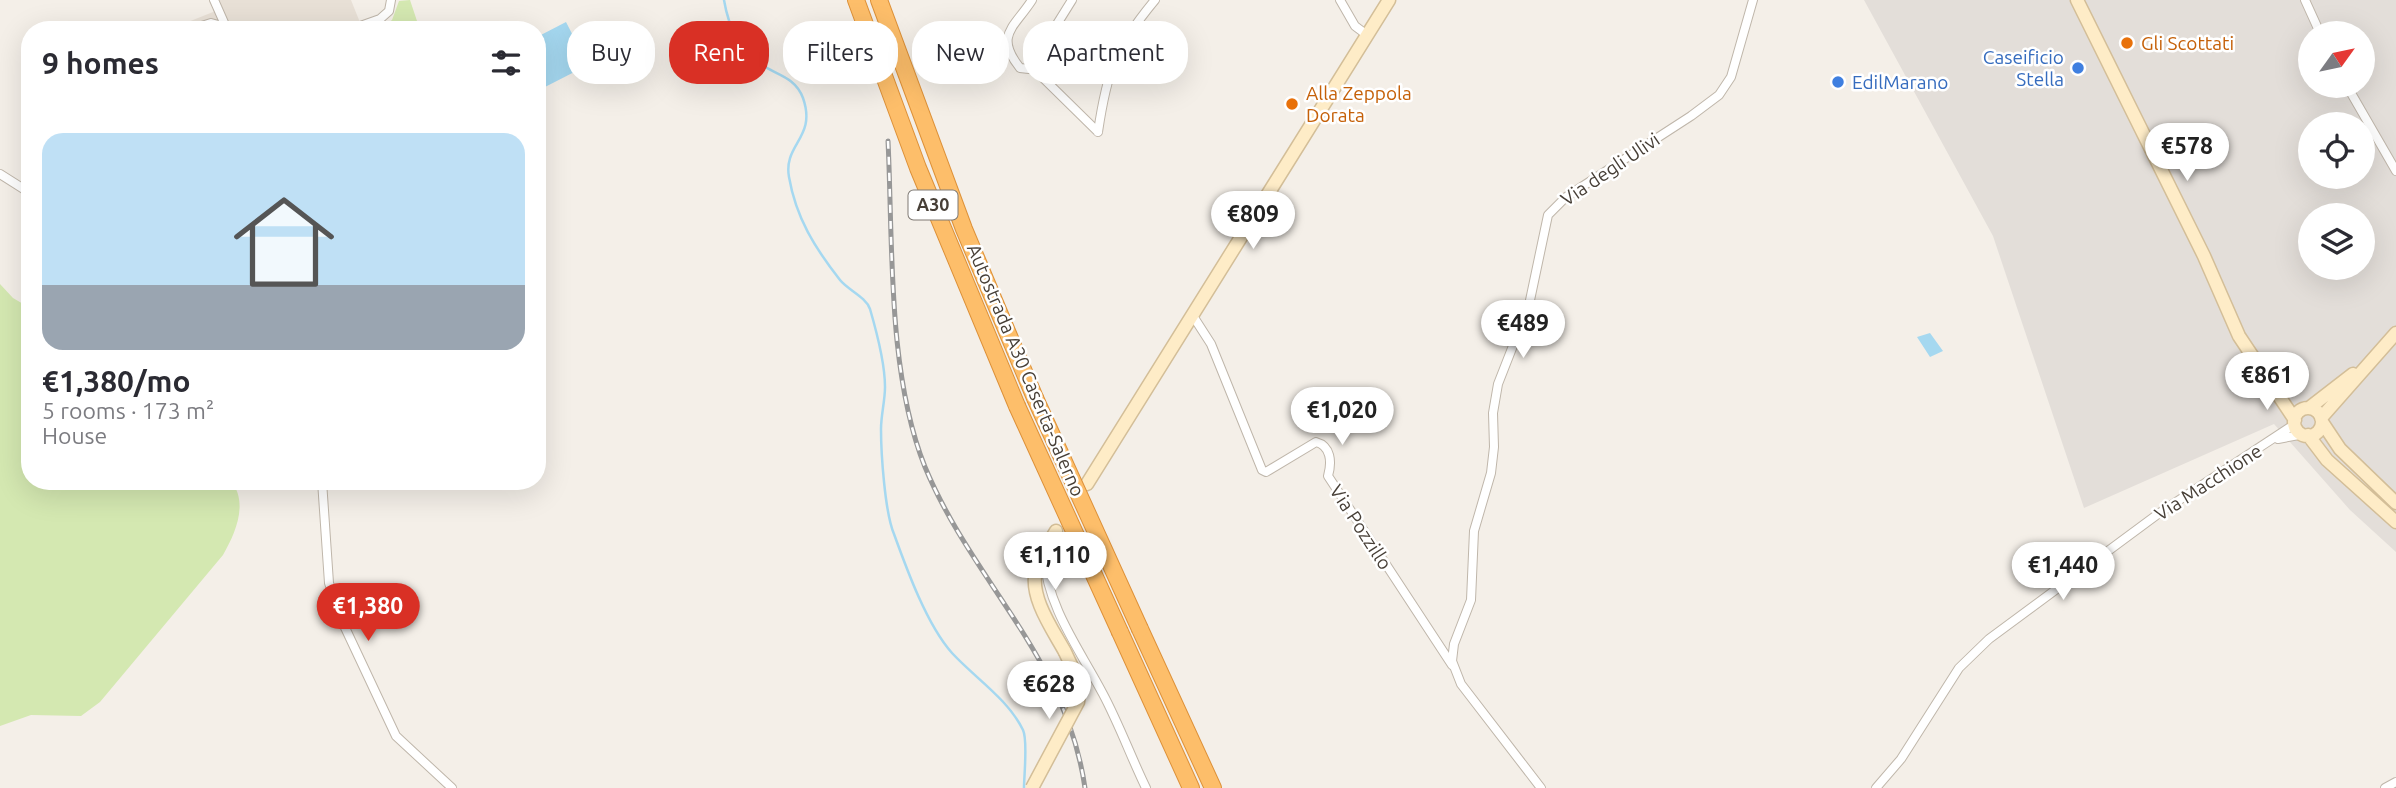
<!DOCTYPE html>
<meta charset="utf-8">
<style>
:root{--surface:#fff;--page:#f2f2f3;--text:#2b2b33;--muted:#7c7c81;--accent:#d93025}
body{margin:0;font-family:Ubuntu,sans-serif;background:var(--page);color:var(--text);height:100vh;display:flex;flex-direction:column;font-size:26px;white-space:nowrap}
*{box-sizing:border-box;margin:0}
p{font-size:23px;color:var(--muted)}
.icon{flex:none;width:38px;height:38px;fill:none;stroke:currentColor;stroke-width:2;stroke-linecap:round;stroke-linejoin:round}
.map{position:relative;flex:1;overflow:hidden}
.panel{position:absolute;left:21px;top:21px;width:525px;height:469px;display:flex;flex-direction:column;background:var(--surface);border-radius:28px;box-shadow:0 7px 28px #0002}
.panel>*{flex:none}
.banner{position:absolute;left:567px;top:21px;width:665px;height:63px;display:flex;gap:14px}
.needle{width:46px;rotate:57deg}
.fabs{position:absolute;left:2298px;top:21px;display:grid;gap:14px}
.fabs a{display:grid;place-items:center;width:77px;height:77px;border-radius:50%;background:var(--surface);box-shadow:0 7px 28px #0002;font-size:35px}
.price{position:absolute;translate:-50% -60px;padding:0 16px;border-radius:24px;background:#fff;color:#222;font-size:23px;line-height:46px;filter:drop-shadow(0 2px 4px #0008)}
.price::after{content:'';position:absolute;left:50%;top:42px;width:21px;height:16px;margin-left:-10px;background:inherit;clip-path:polygon(0 0,100% 0,50% 100%)}
.price.selected{background:var(--accent);color:#fff}
ul{padding:0;list-style:none}
li{display:grid;align-content:center;gap:14px;height:371px;padding:0 21px}
li span{display:grid;place-items:center;height:217px;border-radius:21px;color:#555}
li>.icon{margin-inline-start:auto}
span .icon{width:126px;height:126px;fill:#fffc;stroke-width:1}
li b{font-size:30px}
h2{display:flex;justify-content:space-between;align-items:center;height:84px;padding:0 21px;font-size:30px}
.chip{padding:0 24px;border-radius:28px;background:var(--surface);box-shadow:0 7px 28px #0002;font-size:24px;line-height:63px}
.chip.selected{background:var(--accent);color:#fff}
.map>svg:first-child{display:block}
</style>
<div class="map">
<svg width="2396" height="788" viewBox="0 0 2396 788">
<rect width="100%" height="100%" fill="#f4efe8"/>
<path fill="#e8e0d6" d="M 214,0 L 351,0 L 363,30 L 168,30 L 218,10 Z"/>
<path fill="#e3ded9" fill-rule="evenodd" d="M 1864,0 L 2396,0 L 2396,552 L 2350,510 L 2274,424 L 2084,508 L 1993,236 ZM 2310,33 L 2362,33 L 2362,86 L 2310,86 ZM 2310,124 L 2362,124 L 2362,177 L 2310,177 ZM 2310,215 L 2362,215 L 2362,268 L 2310,268 Z"/>
<path fill="#d4e8b1" d="M 410,0 L 420,30 L 377,30 L 392,20 L 399,1 Z
M 0,284 L 13,298 L 30,308 L 30,481 L 231,481 C 249,503 235,534 223,555 L 100,702 L 81,716 L 31,715 L 0,726 Z"/>
<path fill="#a5d8f0" d="M 566,22 L 588,65 L 545,87 L 537,72 L 537,37 Z
M 1930,333 L 1943,351 L 1930,357 L 1917,337 Z"/>
<g fill="none" stroke-linecap="round" stroke-linejoin="round">
<path stroke="#a5d8f0" stroke-width="2.5" d="M 724,0 C 728,24 738,48 759,63 C 775,75 795,76 803,98 C 817,138 783,144 789,177 C 796,218 815,248 840,280 C 848,290 866,297 870,309 C 877,333 885,362 885,387 C 885,401 881,415 881,429 C 881,454 885,513 894,534 C 907,570 927,625 952,653 C 975,678 1008,699 1023,730 C 1028,740 1024,775 1024,788"/>
<g stroke="#bfb6aa" stroke-width="10">
<path id="street" d="M 214,0 L 226,27
M 1032,0 C 1014,28 994,35 1020,68 L 1029,69 L 1072,0
M 1340,0 L 1355,26 L 1367,35
M 2305,0 L 2320,33
M 189,30 L 211,23 L 226,27
M 349,30 L 380,19 L 389,11 L 391,0
M 1067,37 L 1040,69 L 1042,77 L 1098,132
M 2347,86 L 2396,171
M 1098,132 C 1107,71 1115,48 1155,0
M 0,174 L 30,193
M 1193,316 L 1211,344 L 1262,470 L 1266,472 L 1316,442 C 1331,446 1332,462 1328,476 L 1452,665
M 2278,439 L 2304,434
M 322,481 L 329,583 L 341,619 L 396,736 L 452,788
M 1044,556 C 1047,607 1080,650 1103,694 C 1119,724 1131,757 1146,788
M 1541,788 L 1461,684 L 1452,661 L 1454,644 L 1471,600 L 1474,531 L 1491,473 L 1494,447 L 1493,413 L 1498,384 L 1529,305 L 1548,215 L 1566,197 L 1691,116 L 1719,95 L 1731,77 L 1753,0
M 1876,788 L 1901,759 L 1959,668 L 1989,639 L 2158,514 L 2295,424
M 2385,788 L 2396,782"/>
</g>
<g stroke="#d3be98" stroke-width="15">
<path id="secondary" d="M 2077,0 L 2204,256 L 2239,336 L 2295,420
M 2309,408 L 2353,374
M2294 422a14 14 0 1 1 28 0a14 14 0 1 1-28 0Z
M 2321,418 L 2396,333
M 2322,422 L 2340,449 L 2396,503
M 2308,435 L 2327,460 L 2396,522
M 1087,484 L 1389,0
M 1056,531 C 1049,543 1039,557 1036,570 C 1029,597 1053,630 1065,652"/>
</g>
<g stroke="#dd9139" stroke-width="18">
<path id="highway" d="M 856,0 L 918,168 L 1017,406
M 879,0 L 964,229 L 1035,398
M 1140,629 L 1213,788
M 1120,632 L 1191,788"/>
</g>
<use href="#street" stroke="#fff" stroke-width="8"/>
<use href="#secondary" stroke="#feecc7" stroke-width="12"/>
<use href="#highway" stroke="#fdbe6a" stroke-width="16"/>
<g stroke="#979797" stroke-width="5">
<path id="rail" d="M 888,141 C 893,243 887,372 925,467 C 973,583 1066,656 1085,788"/>
</g>
<use href="#rail" stroke="#fff" stroke-width="2.5" stroke-dasharray="8" stroke-linecap="butt"/>
<g stroke="#d3be98" stroke-width="15" stroke-linecap="butt">
<path id="secondary-bridge" d="M 1032,788 L 1078,702 L 1080,684 L 1065,652"/>
</g>
<g stroke="#dd9139" stroke-width="18" stroke-linecap="butt">
<path id="highway-bridge" d="M 1035,398 L 1140,629
M 1017,406 L 1120,632"/>
</g>
<use href="#secondary-bridge" stroke="#feecc7" stroke-width="12"/>
<use href="#highway-bridge" stroke="#fdbe6a" stroke-width="16"/>
</g>
<g fill="#e8710a" stroke="#fff" stroke-width="2.5">
<circle cx="2127" cy="43" r="7"/>
<circle cx="1292" cy="104" r="7"/>
</g>
<g fill="#3f7fe0" stroke="#fff" stroke-width="2.5">
<circle cx="2078" cy="68" r="7"/>
<circle cx="1838" cy="82" r="7"/>
</g>
<g text-anchor="middle" stroke-width="5" stroke-linejoin="round" paint-order="stroke">
<rect fill="#fff" stroke="#7e7973" stroke-width="2" x="908.5" y="190.5" width="49" height="29" rx="5"/>
<g font-size="18" font-weight="bold" fill="#473f37">
<text x="933" y="211">A30</text>
</g>
<g font-size="19" fill="#c56008" stroke="#fff" text-anchor="start">
<text x="2141" y="50">Gli Scottati</text>
<text x="1306" y="100">Alla Zeppola<tspan x="1306" dy="22">Dorata</tspan></text>
</g>
<g font-size="19" fill="#366cbe" stroke="#fff" text-anchor="end">
<text x="2064" y="64">Caseificio<tspan x="2064" dy="22">Stella</tspan></text>
<text x="1852" y="89" text-anchor="start">EdilMarano</text>
</g>
<g font-size="19" fill="#473f37" stroke="#fff">
<text transform="translate(1610 169) rotate(-34)" y="7">Via degli Ulivi</text>
<text transform="translate(1026 370) rotate(67)" y="7">Autostrada A30 Caserta-Salerno</text>
<text transform="translate(2208 482) rotate(-33)" y="7">Via Macchione</text>
<text transform="translate(1361 527) rotate(57)" y="7">Via Pozzillo</text>
</g>
</g>
</svg>
<div class="fabs">
<a><svg class="needle" viewBox="-14 -14 28 28"><path d="M0-13l5 13h-10z" fill="#e53935"/><path d="M0 13l5-13h-10z" fill="#7c7c81"/></svg></a>
<a><svg class="icon" aria-label="locate" viewBox="0 0 24 24"><circle cx="12" cy="12" r="6"/><path d="M12 2v4M12 18v4M2 12h4M18 12h4"/></svg></a>
<a><svg class="icon" aria-label="layers" viewBox="0 0 24 24"><path d="M12 4l9 5-9 5-9-5zM3 14l9 5 9-5"/></svg></a>
</div>
<b class="price" style="left:2187px;top:183px">€578</b>
<b class="price" style="left:1253px;top:251px">€809</b>
<b class="price" style="left:1523px;top:360px">€489</b>
<b class="price" style="left:2267px;top:412px">€861</b>
<b class="price" style="left:1342px;top:447px">€1,020</b>
<b class="price" style="left:1055px;top:592px">€1,110</b>
<b class="price" style="left:2063px;top:602px">€1,440</b>
<b class="price selected" style="left:368px;top:643px">€1,380</b>
<b class="price" style="left:1049px;top:721px">€628</b>
<div class="banner">
<a class="chip">Buy</a>
<a class="chip selected">Rent</a>
<a class="chip">Filters</a>
<a class="chip">New</a>
<a class="chip">Apartment</a>
</div>
<section class="panel">
<h2>9 homes<svg class="icon" aria-label="filters" viewBox="0 0 24 24"><path d="M4 7h16M4 17h16"/><circle cx="9" cy="7" r="2"/><circle cx="15" cy="17" r="2"/></svg></h2>
<ul>
<li><span style="background:linear-gradient(#bfe0f5 70%,#9aa5b1 0)"><svg class="icon" aria-label="home" viewBox="0 0 24 24"><path d="M3 11l9-7 9 7M6 9v11h12V9"/></svg></span><div><b>€1,380/mo</b><p>5 rooms · 173 m²</p><p>House</p></div></li>
</ul>
</section>
</div>
